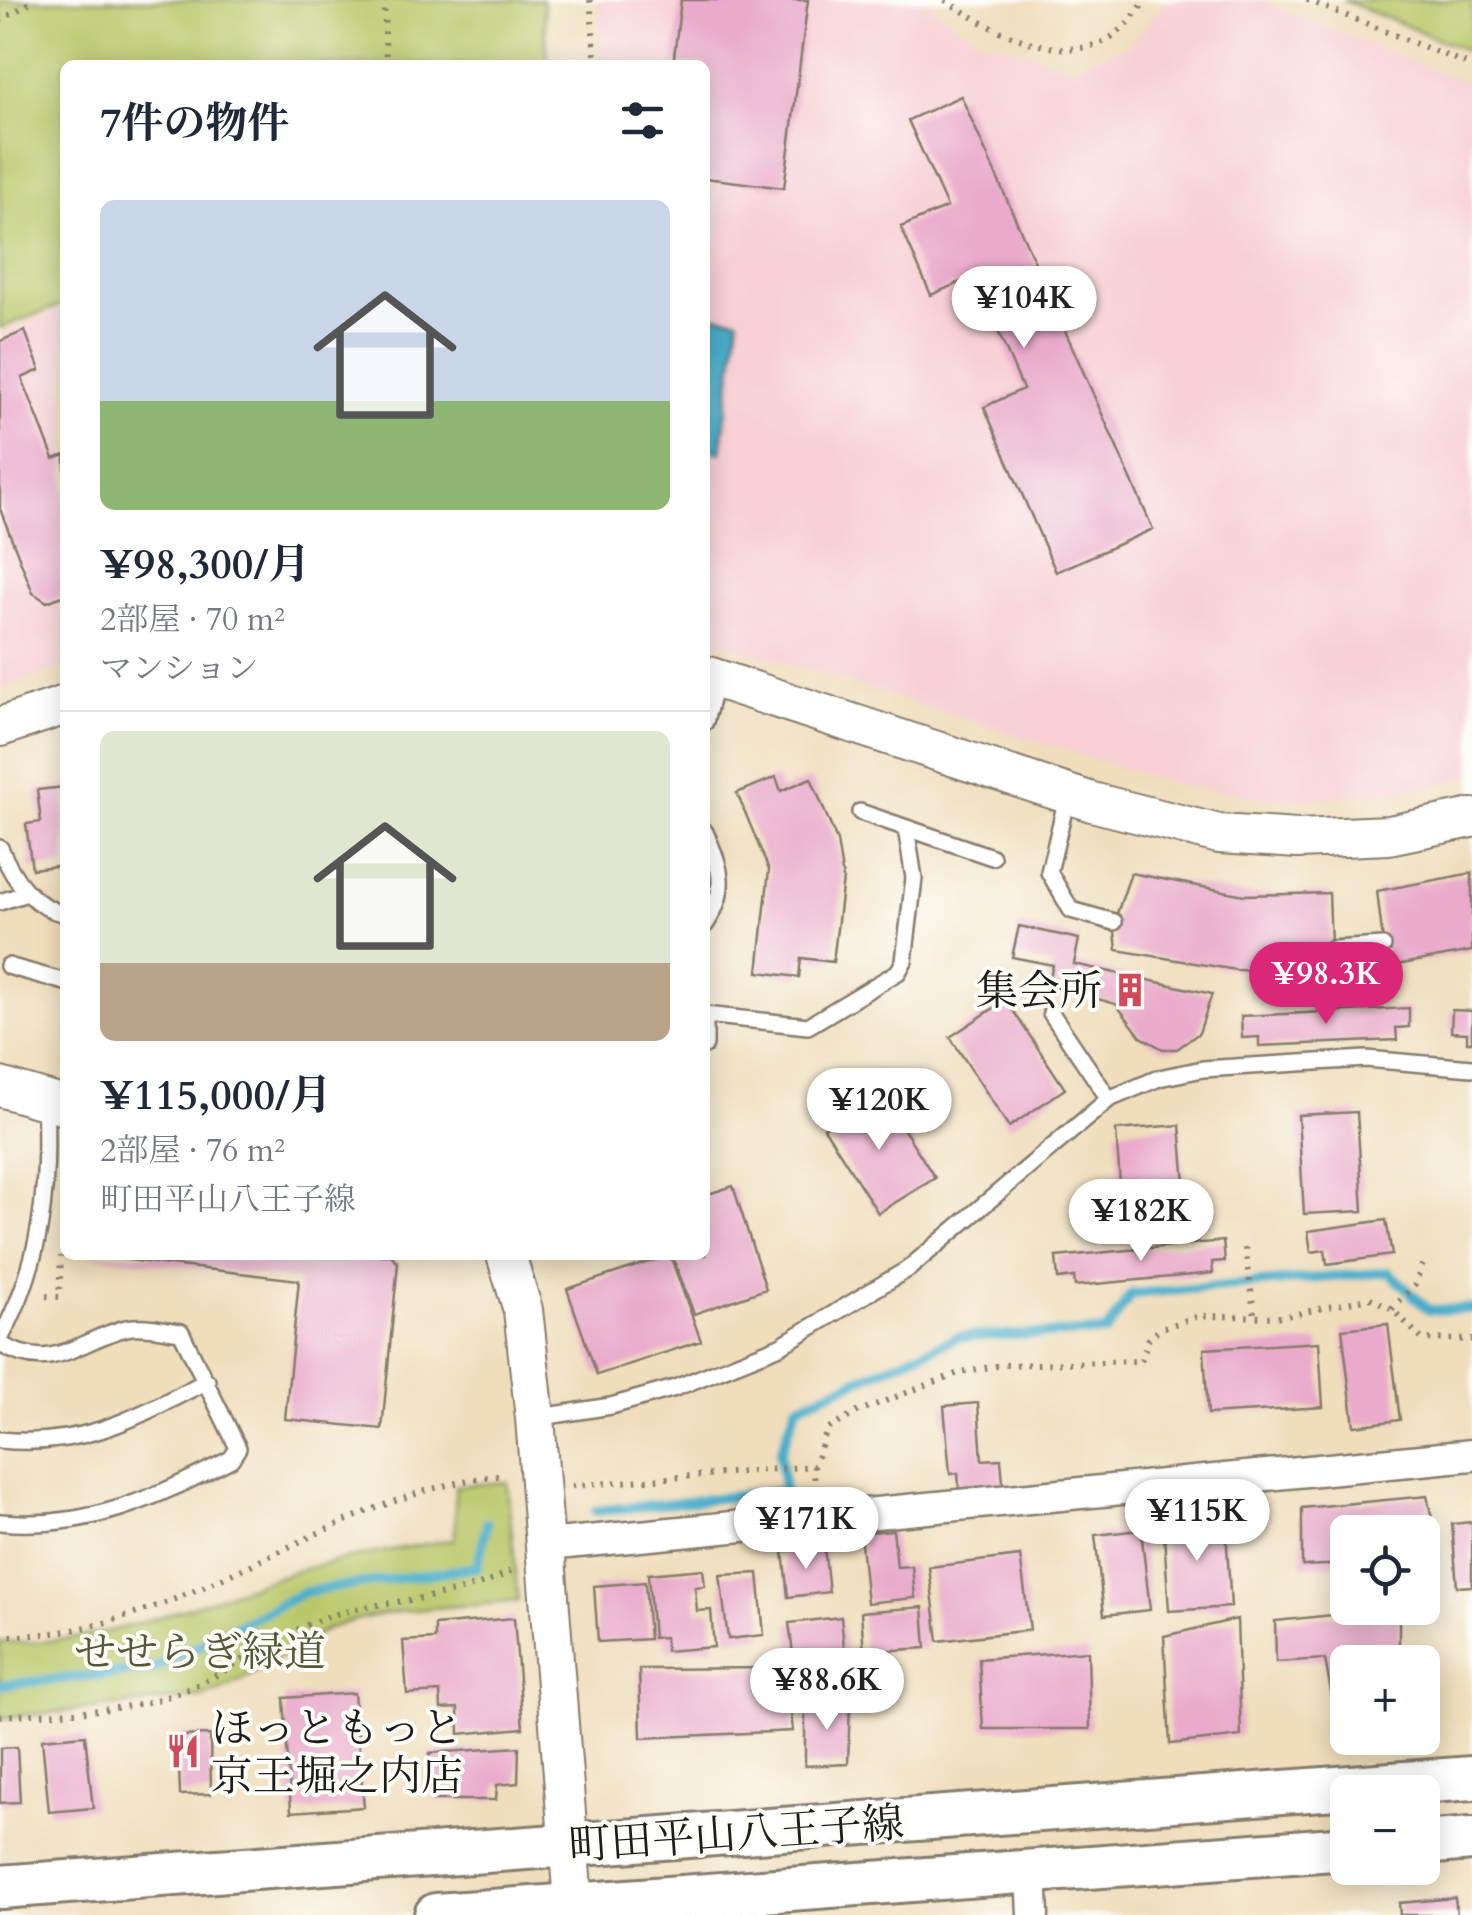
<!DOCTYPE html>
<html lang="ja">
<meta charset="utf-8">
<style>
:root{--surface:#fff;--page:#f6f6f7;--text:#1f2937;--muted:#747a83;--line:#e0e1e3;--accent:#db2777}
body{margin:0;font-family:Cardo,"Noto Serif JP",serif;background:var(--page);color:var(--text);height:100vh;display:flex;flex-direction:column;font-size:38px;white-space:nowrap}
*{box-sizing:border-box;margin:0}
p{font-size:32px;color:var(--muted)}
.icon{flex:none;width:55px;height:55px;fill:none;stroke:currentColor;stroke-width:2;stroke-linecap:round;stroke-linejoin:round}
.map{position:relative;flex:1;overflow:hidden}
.panel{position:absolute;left:60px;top:60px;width:650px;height:1200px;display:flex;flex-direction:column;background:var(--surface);border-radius:15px;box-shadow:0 5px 25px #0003}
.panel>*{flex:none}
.fabs{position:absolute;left:1330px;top:1515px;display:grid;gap:20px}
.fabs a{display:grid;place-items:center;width:110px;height:110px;border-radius:15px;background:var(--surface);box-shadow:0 5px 25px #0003;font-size:50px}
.price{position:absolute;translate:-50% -85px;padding:0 22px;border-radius:35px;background:#fff;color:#222;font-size:32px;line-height:65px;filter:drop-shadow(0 2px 5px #0008)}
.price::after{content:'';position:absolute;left:50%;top:60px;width:30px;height:22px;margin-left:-15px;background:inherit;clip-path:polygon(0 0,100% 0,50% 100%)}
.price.current{background:var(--accent);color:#fff}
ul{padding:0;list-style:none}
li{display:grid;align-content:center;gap:20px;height:530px;padding:0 40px}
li+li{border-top:2px solid var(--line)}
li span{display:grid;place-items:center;height:310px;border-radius:15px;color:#555}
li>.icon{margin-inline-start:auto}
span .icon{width:180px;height:180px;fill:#fffc;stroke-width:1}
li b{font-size:42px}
h2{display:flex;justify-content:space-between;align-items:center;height:120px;padding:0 40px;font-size:42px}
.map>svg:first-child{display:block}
</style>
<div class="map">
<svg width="1472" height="1915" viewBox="0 0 1472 1915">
<rect width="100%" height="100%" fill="#fdfcf7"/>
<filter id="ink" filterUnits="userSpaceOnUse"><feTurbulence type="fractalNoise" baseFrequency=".01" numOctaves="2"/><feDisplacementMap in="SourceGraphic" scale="20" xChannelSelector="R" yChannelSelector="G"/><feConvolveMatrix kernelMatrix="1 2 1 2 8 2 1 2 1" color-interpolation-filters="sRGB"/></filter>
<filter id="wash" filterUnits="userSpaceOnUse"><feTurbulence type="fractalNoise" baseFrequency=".0048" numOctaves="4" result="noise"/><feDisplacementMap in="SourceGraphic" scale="40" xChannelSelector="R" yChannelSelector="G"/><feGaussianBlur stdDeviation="2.25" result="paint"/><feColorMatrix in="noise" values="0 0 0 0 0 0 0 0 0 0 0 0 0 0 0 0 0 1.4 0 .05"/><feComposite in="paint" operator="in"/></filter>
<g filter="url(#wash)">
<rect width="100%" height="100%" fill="#efddbb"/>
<path fill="#f7cfd5" d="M 598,0 L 922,0 L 977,38 L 1072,66 L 1129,45 L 1167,0 L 1259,0 L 1472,85 L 1472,778 L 1389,793 L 1310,799 L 1270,798 L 1178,785 L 705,638 L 705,65 L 603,65 Z
M 65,310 L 65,667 L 0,689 L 0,334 Z"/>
<path fill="#b9c769" stroke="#6a7242" stroke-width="2.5" d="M 0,0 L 543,0 L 548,65 L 65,65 L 65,304 L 0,328 Z
M 1343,0 L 1472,0 L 1472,53 Z
M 507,1482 L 518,1601 C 461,1608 377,1607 326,1630 C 283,1650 248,1684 202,1697 L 0,1718 L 0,1642 C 105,1648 198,1600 297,1571 C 349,1556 402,1548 455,1539 L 455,1486 Z"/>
<path fill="#4aadc9" stroke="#336472" stroke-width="2.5" d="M 705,314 L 739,319 L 721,452 L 705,450 Z"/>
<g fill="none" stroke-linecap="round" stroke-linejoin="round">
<path stroke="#4aadc9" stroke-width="10" d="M 596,1511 L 784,1491 L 780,1453 L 797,1406 L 958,1337 L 1106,1332 L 1131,1294 L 1389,1272 L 1429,1310 L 1472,1309
M 0,1685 L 151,1670 L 304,1592 L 477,1567 L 487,1523"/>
</g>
<g id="blocks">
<path fill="#e9aacb" d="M 681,0 L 808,0 L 784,188 L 705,178 L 705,65 L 673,65 Z
M 961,96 L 1153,529 L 1056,572 L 984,407 L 1023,389 L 974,276 L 931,295 L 901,227 L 947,207 L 908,120 Z
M 25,331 L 40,370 L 22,378 L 54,459 L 65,455 L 65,595 L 47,602 L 33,593 L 0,509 L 0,341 Z
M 776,777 L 781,791 L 811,778 L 837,841 L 843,879 L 833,962 L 801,958 L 799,977 L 758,972 L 769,870 L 737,793 Z
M 65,787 L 65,865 L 32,869 L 26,824 L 41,822 L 37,790 Z
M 1131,873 L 1244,895 L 1329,893 L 1332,971 L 1236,970 L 1117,950 L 1114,922 Z
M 1472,873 L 1472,951 L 1386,967 L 1377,891 Z
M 1019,926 L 1079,939 L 1074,964 L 1212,994 L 1199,1033 L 1177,1049 L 1163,1049 L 1141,1037 L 1116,1004 L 1048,985 L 1053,965 L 1012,957 Z
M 1006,1000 L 1065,1089 L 1009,1127 L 950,1037 Z
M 1409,1008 L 1409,1027 L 1396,1028 L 1397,1040 L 1259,1046 L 1259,1037 L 1242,1038 L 1241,1016 Z
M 1452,1010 L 1472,1011 L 1472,1042 L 1467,1042 L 1467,1033 L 1451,1032 Z
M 880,1092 L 935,1178 L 878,1213 L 824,1128 Z
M 1357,1112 L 1363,1211 L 1304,1214 L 1298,1115 Z
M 1180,1125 L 1189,1231 L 1124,1236 L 1116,1130 Z
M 733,1186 L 766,1289 L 694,1314 L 672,1255 L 705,1255 L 705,1195 Z
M 1386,1220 L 1392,1255 L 1327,1264 L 1325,1250 L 1311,1252 L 1308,1231 Z
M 1223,1241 L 1225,1261 L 1212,1262 L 1213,1273 L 1075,1286 L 1074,1277 L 1058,1279 L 1056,1257 Z
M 86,1255 L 391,1255 L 398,1263 L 382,1429 L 285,1419 L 299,1280 Z
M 670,1255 L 701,1341 L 597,1375 L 567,1289 Z
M 1388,1324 L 1400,1420 L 1354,1426 L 1342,1329 Z
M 1319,1342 L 1323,1407 L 1208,1414 L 1204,1349 Z
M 978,1403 L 982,1460 L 1001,1459 L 1004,1494 L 960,1498 L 958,1473 L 950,1474 L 944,1406 Z
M 1427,1496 L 1441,1559 L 1422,1560 L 1422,1532 L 1348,1532 L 1348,1564 L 1302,1566 L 1302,1508 Z
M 1225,1516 L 1231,1607 L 1169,1611 L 1163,1520 Z
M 1472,1522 L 1472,1586 L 1457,1587 L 1452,1524 Z
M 893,1530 L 897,1567 L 912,1566 L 915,1598 L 867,1603 L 860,1533 Z
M 1141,1530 L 1150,1610 L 1104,1615 L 1095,1535 Z
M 824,1547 L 829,1592 L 788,1597 L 783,1551 Z
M 1020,1556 L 1030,1630 L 938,1641 L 929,1567 Z
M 703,1569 L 705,1586 L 695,1587 L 697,1611 L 711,1610 L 714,1647 L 666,1651 L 665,1637 L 653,1638 L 648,1574 Z
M 758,1573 L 764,1635 L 728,1639 L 720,1575 Z
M 645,1582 L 649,1639 L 598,1642 L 594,1586 Z
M 923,1607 L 926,1648 L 864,1652 L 861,1612 Z
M 1399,1608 L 1399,1662 L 1348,1662 L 1348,1739 L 1340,1741 L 1325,1659 L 1276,1662 L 1275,1621 Z
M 841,1617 L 845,1657 L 794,1662 L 789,1623 Z
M 514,1618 L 523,1728 L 459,1734 L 458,1708 L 441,1709 L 440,1692 L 407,1694 L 403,1641 L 435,1639 L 435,1625 Z
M 1237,1619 L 1241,1736 L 1170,1744 L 1164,1636 Z
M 1088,1651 L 1090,1729 L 983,1729 L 979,1659 Z
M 786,1668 L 793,1731 L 641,1738 L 639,1669 Z
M 354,1693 L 364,1807 L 291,1812 L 284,1698 Z
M 850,1698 L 848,1764 L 805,1766 L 805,1706 Z
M 85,1735 L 93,1808 L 49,1812 L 42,1739 Z
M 210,1735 L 211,1794 L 180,1795 L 178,1736 Z
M 17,1747 L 20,1802 L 0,1803 L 0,1748 Z
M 519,1747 L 518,1783 L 497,1785 L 496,1800 L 434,1800 L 430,1753 Z
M 1455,1898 L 1457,1915 L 1400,1915 L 1399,1903 Z"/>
</g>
</g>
<g filter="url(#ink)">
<use href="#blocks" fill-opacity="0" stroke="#867c6c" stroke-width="2.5"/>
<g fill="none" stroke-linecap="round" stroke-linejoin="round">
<g stroke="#867c6c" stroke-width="20">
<path id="service" d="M 705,722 L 717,678
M 1068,794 L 1049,872 L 1071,910 L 1114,922
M 860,812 L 992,857
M 705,832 C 721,868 729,890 705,925
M 0,848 C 13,879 32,907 65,914
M 0,902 L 27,893
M 1332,949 L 1383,946
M 8,966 L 65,982
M 1051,1013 L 1109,1099
M 705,1015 L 808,1026 L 898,972 L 904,961 L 914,878 L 906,828
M 705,1021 L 705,1045
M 0,1339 C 42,1263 49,1190 45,1103
M 0,1344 C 53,1375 76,1341 126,1328 C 142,1324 165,1330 181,1332 L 238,1448 L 231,1459 C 155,1498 88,1530 0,1522
M 535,1418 L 611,1406 L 675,1388 L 780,1346 L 908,1269 L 1109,1099 L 1159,1078 L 1203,1069 L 1366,1059 L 1472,1068
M 0,1440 C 85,1448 134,1418 207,1381"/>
</g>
<g stroke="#867c6c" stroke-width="35">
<path id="minor" d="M 547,1545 L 1472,1455
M 1031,1871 L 1033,1915"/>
</g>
<g stroke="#867c6c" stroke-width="42">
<path id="tertiary" d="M 705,675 L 1092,802 L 1219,834 L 1298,839 L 1389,835 L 1472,818
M 0,727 L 65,705
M 0,1087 L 65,1106
M 506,1255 L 523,1310 L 535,1418 L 574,1915"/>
</g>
<g stroke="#867c6c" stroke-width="48">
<path id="secondary" d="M 1422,1843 L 1472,1839
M 0,1887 L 1472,1778
M 436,1915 L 1348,1848"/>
</g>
<path stroke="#867c6c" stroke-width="6" stroke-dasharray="2.5 8" stroke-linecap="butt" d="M 384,0 L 386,65
M 590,0 L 596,65
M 945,0 C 990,30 1071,74 1121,30 C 1130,22 1138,10 1146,0
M 1307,0 L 1472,66
M 0,21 L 34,0
M 1245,1248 L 1255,1319
M 46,1296 L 59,1297 L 61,1256
M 1392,1309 L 1415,1285 L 1424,1260
M 814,1466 L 815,1490
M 572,1486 L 814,1466 L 827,1430 L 859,1411 L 961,1372 L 1003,1365 L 1141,1361 L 1148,1340 L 1161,1328 L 1200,1316 L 1282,1317 L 1370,1298 L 1392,1309 L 1422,1339 L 1472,1340
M 0,1636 C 183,1640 327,1492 505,1475
M 0,1716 C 54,1712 114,1714 166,1697 C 224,1679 272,1635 330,1616 C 390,1597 458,1602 514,1569"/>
<use href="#service" stroke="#fff" stroke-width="15"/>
<use href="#minor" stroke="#fff" stroke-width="30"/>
<use href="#tertiary" stroke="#fff" stroke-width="38"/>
<use href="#secondary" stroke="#fff" stroke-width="42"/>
</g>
</g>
<defs>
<g id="building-bare" transform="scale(2.7)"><path d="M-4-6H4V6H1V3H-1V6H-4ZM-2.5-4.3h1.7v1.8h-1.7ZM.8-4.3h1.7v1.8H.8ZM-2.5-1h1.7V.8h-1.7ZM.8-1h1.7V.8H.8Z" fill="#d1495b" stroke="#fdfcf7" stroke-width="2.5" paint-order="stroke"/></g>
<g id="restaurant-bare" transform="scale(2.7)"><path d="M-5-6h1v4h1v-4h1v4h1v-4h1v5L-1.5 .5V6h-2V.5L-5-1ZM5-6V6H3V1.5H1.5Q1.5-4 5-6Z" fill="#d1495b" stroke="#fdfcf7" stroke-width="2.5" paint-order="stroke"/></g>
</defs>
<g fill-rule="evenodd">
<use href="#building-bare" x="1130" y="990"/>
<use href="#restaurant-bare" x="183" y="1751"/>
</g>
<g text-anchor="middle" stroke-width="8" stroke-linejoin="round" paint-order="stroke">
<g font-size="42" fill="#1c1c1c" stroke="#fdfcf7" text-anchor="end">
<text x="1102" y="1005">集会所</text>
<text x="211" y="1742" text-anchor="start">ほっともっと<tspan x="211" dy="48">京王堀之内店</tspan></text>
</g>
<g font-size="42" fill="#535837" stroke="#fdfcf7">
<text x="200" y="1666">せせらぎ緑道</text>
</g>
<g font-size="42" fill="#1c1c1c" stroke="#fdfcf7">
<text transform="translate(736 1833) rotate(-4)" y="15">町田平山八王子線</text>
</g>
</g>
</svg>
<div class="fabs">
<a><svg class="icon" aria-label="locate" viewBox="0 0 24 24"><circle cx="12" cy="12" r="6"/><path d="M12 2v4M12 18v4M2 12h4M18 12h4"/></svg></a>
<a>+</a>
<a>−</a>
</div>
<b class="price" style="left:1024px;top:351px">¥104K</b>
<b class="price current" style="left:1326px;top:1027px">¥98.3K</b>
<b class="price" style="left:879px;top:1153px">¥120K</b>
<b class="price" style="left:1141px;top:1264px">¥182K</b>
<b class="price" style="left:1197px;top:1564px">¥115K</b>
<b class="price" style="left:806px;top:1572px">¥171K</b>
<b class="price" style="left:827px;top:1733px">¥88.6K</b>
<section class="panel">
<h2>7件の物件<svg class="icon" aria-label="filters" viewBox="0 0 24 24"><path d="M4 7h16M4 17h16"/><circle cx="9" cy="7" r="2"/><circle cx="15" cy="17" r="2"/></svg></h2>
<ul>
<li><span style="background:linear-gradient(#c9d6e8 65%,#8fb573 0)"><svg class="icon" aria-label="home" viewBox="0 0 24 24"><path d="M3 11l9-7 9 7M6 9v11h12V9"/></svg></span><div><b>¥98,300/月</b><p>2部屋 · 70 m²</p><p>マンション</p></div></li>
<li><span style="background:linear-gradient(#dfe7d0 75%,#b9a48a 0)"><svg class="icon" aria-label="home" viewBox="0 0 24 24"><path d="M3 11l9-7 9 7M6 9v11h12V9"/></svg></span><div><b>¥115,000/月</b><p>2部屋 · 76 m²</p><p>町田平山八王子線</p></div></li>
</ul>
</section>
</div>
